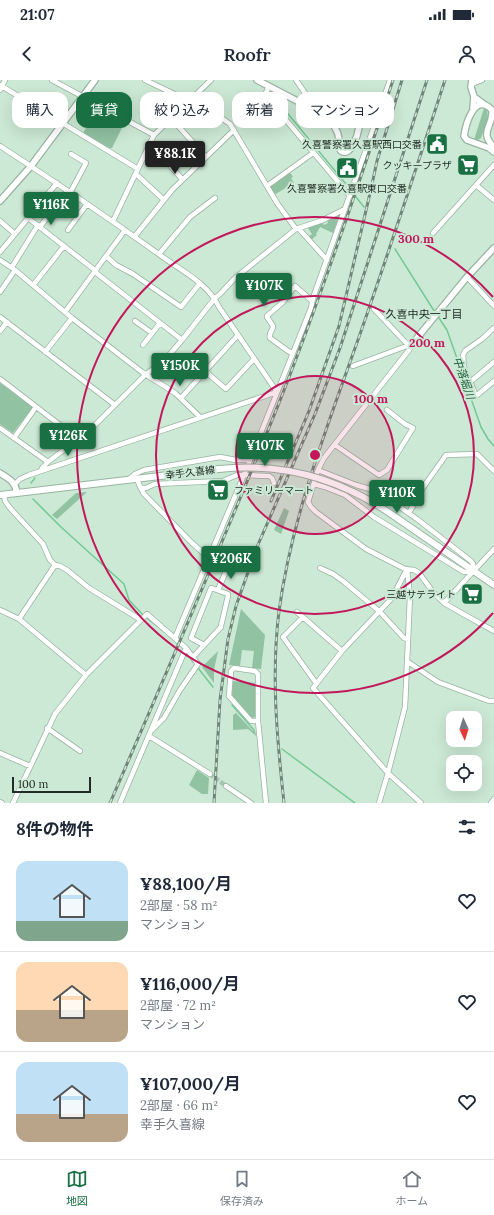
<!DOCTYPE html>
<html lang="ja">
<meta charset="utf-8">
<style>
:root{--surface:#fff;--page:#f6f6f7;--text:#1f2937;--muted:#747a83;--line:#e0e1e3;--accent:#197043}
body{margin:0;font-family:Lora,"Noto Sans JP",serif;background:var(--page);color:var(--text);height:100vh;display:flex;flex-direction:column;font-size:15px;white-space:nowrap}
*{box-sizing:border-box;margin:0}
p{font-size:13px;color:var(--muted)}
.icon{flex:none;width:22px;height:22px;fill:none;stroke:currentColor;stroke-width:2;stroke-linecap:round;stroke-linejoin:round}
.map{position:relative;height:723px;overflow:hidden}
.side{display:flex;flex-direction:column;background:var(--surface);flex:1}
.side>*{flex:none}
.banner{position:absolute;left:12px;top:12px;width:470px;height:36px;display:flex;gap:8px}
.needle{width:26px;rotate:176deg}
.controls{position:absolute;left:446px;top:631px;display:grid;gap:8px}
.controls a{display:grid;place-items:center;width:36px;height:36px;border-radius:8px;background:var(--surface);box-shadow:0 4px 16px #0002;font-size:20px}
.scale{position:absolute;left:12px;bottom:10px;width:79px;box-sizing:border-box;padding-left:4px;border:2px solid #212c24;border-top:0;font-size:11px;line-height:14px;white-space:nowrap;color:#212c24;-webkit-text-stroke:3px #cce9d5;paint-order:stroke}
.price{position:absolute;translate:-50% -34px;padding:0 9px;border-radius:4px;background:var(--accent);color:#fff;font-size:13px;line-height:26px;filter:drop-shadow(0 1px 2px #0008)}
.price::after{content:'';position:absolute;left:50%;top:24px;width:12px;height:9px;margin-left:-6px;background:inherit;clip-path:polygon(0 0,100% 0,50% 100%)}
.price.active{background:#222;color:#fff}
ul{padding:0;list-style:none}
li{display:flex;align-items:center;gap:12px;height:100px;padding:0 16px}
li+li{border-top:1px solid var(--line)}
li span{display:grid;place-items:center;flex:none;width:112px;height:80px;border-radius:12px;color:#555}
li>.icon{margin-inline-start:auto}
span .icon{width:48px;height:48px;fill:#fffc;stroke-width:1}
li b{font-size:17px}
h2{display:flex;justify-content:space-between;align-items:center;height:48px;padding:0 16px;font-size:17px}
.chip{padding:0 14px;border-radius:12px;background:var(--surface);box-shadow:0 4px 16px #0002;font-size:14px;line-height:36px}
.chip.active{background:var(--accent);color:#fff}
.status{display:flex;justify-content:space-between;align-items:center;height:28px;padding:0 20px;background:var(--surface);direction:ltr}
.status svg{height:11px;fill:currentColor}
header{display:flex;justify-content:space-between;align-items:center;height:52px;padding:0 16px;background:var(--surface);font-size:18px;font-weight:600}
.menu{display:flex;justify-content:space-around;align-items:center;height:56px;border-top:1px solid var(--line);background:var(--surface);font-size:11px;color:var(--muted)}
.menu a{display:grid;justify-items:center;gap:2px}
.menu .active{color:var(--accent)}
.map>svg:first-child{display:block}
</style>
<div class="status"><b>21:07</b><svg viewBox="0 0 49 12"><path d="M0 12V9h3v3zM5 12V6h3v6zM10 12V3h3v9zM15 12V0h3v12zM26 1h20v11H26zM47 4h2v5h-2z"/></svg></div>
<header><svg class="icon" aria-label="back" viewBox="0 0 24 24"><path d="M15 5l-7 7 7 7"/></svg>Roofr<svg class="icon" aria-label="person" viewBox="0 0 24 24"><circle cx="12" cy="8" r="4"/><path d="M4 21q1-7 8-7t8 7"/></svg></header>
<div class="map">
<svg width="494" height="723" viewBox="0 0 494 723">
<rect width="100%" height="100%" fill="#cce9d5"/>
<path fill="#91c2a2" d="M 484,28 L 487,29 L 488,38 L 481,58 L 476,61 L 474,60 Z
M 100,29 L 124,41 L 124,44 L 112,68 L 109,68 L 84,54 L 84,51 L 98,30 Z
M 289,91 L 293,97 L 291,98 L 294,103 L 274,115 L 269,107 Z
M 339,133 L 340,134 L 333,153 L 320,147 L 316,154 L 317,155 L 311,160 L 308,157 L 312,154 L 308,148 L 322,142 L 324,145 L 328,143 L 327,140 Z
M 0,303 L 33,327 L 13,353 L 0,344 Z
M 87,412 L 57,439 L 52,435 L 76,413 Z
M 284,428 L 289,431 L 281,454 L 274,450 Z
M 241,529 L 265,555 L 261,589 L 252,588 L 254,571 L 242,570 L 240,586 L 229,585 Z
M 218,571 L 214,590 L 214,603 L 202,587 Z
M 233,601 L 256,603 L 255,637 L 252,638 L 232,615 Z
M 236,633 L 253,651 L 255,650 L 256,656 L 248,649 L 233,650 L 233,635 Z
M 197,690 L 209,698 L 208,714 L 202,714 L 189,705 Z"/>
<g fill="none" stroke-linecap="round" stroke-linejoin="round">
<path stroke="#72c993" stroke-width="1.5" d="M 284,29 L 350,109
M 352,112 L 364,127
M 395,169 L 431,226 L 447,250 L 481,347 L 488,359 L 494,366
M 31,403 L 35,398
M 33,419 L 61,447 L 124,504 L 129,520 L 143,535
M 147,538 L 162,550
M 188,574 L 193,582
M 198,588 L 213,607
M 232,625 L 254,650
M 282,669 L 355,723"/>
<path stroke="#aac3b2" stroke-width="4.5" stroke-dasharray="4.5 2" stroke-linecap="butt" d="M 210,694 L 226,706"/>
<g stroke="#99b4a1" stroke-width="6">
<path id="minor" d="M 52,0 L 154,55
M 145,0 L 189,21
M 296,0 L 307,16 L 307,26
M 472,4 L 482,0
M 0,5 L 138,89
M 269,6 L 265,15 L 350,116
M 0,10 L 5,0
M 193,18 L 230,44 L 277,123 L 296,149
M 171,38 L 206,77
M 150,63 L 182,99
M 0,66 C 54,101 107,137 160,175 C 180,190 208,203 219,227 L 277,312
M 136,94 L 164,120
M 476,105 L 494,120
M 267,106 L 313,73
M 70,113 L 86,83 L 71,74
M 28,138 L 96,191
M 0,141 L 15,154
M 113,141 L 154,55 L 211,0
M 40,147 L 67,111
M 299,149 L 327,180
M 68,150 L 87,124
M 433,153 L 494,85
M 135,156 L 172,110 L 234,50
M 0,172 L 57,103
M 159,174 L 190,137 L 215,118
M 106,176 L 116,185 L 133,194 L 181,227 L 200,203
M 0,180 L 15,190 L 72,238 L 142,292 L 175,313 L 200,337
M 12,187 L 38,145
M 95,192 L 182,260
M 467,197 L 494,226
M 34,204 L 64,166
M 0,212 L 15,190
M 374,229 L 408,265
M 65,232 L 125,150
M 0,237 L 115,325
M 135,241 L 152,253
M 494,248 L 482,259 L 465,271 L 463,275 L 464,287 L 476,316 L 494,301
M 0,251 L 7,242
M 417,258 L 412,264 L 409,270 L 324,378 L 318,390 L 308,422 L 311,427 L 316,432 L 366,469 L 405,489 L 414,490 L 419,493 L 433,512 L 444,523 L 465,535 L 494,551
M 143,265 L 160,243
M 45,272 L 72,238
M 292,273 L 288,271 L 270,258 C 268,253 273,251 273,246 L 267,237 L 267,236 L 283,222 L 295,206 L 312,221
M 353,286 L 412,264
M 206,292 L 226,309 L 254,279
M 0,299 L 78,359
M 470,302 L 494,282
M 181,318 L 238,255
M 0,348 L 48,382
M 14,358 L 36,327
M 335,365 L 379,395 L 387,390 L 413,348 L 405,344 L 387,330
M 41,391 L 42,388 L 48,382 L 92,348 L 145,295 L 165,280 L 182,260 L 215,218 L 220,214 L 235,198 L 296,149 L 323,140 L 345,129
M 137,399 C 139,405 141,409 144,414 L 192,463 L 209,478
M 128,400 L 135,394 L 144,390 L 220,377 L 236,380 L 250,380
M 15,404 L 20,399 L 29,395 L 277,312
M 314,404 L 325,407 L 345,415 L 374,437 L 464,492 L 474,491 L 473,484 L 471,481 L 417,439 L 377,411 L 356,405 L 318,390
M 142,408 L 146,408 L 155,404 L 223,401 L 237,395 L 241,395 L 269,396 L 272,398 L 274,403
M 4,415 L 5,421 L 10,428 L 43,464 L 50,480 L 55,485
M 409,433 L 422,409 L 446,375 L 477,374 L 494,391
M 320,488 L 333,494 L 343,501 L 379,531 L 404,558 L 407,559
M 407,489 L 392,518 L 342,571 L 313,608 L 388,693 L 421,723
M 218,510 L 229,484
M 444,523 L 494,469
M 0,530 L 19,539 L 86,595
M 297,532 L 342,571
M 303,537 L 283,557 L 316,603
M 19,539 L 55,485 L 60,486 L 67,490 L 89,508 L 141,540
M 175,558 L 244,395 L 311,228 L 313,218 L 363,78 L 390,0
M 193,577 L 221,547 L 221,546 L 228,516 L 228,514 L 214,509 L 211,508 L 191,558 L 204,565
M 408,582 L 438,602 L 489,621 L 494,621
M 258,641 L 251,641 L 229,616 L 231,591 L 234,588 L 255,591 L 258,594 L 258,641 L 266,723
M 47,648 L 80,671
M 149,656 L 210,694
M 0,673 L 30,686
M 226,706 L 251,723
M 0,722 L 2,723
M 13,723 L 55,634 L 86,595 L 147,534 L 186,568 L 198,584 L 180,610 L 164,638 L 151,651
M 120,723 L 186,568
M 379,723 L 388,693 L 405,627 L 410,516 L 407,489
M 491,723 L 494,719"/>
</g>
<g stroke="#99b4a1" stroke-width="8">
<path id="tertiary" d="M 257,0 L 324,35 C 331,41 338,50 339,59 C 339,63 338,68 341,71 C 351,78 358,54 359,47 C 360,44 359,44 357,41 L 342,36 L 324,35
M 472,0 L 471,7 L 474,17
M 473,28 L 474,17 L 485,25
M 494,67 C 478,52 494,46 492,30 C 475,12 466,43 464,56 L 467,60 L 489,68 L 494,72
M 0,121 L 31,86 L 95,0
M 417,258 L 467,197 L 494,168
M 0,393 C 9,399 15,401 17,413"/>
</g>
<g stroke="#99b4a1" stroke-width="8">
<path id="secondary" d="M 0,415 L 219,389
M 394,436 L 494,505"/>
</g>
<use href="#minor" stroke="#fff" stroke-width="4.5"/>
<use href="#tertiary" stroke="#fff" stroke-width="5.5"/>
<use href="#secondary" stroke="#fff" stroke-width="6"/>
<g stroke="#718577" stroke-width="3">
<path id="rail" d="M 271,421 L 309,331 L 339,246 L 371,109 L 377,81 L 402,0
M 110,723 C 167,592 224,460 277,328 C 320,220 357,110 393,0
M 214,723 L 220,620 L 228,559 L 236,526 L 257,467 L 315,334 L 340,268 L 427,0
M 284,723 C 277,659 271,595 279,531 C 292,436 327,347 359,257 C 389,172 417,86 445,0"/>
</g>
<use href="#rail" stroke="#cce9d5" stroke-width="1.5" stroke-dasharray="4.5" stroke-linecap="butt"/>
<g stroke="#99b4a1" stroke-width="8" stroke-linecap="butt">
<path id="secondary-bridge" d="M 219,389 C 284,382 341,399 394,436"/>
</g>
<use href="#secondary-bridge" stroke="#fff" stroke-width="6"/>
</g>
<circle cx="315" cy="375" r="79" fill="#c2185b" fill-opacity=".12"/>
<g fill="none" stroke="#c2185b" stroke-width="2">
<circle cx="315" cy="375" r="79"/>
<circle cx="315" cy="375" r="159"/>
<path d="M493 533A238 238 0 1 1 493 217"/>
</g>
<defs>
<g id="civic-square" transform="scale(1.15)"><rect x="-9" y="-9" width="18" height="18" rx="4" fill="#197043" stroke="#cce9d5"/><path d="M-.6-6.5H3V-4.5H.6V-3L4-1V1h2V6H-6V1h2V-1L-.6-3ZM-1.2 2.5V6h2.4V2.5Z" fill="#fff"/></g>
<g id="supermarket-square" transform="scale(1.15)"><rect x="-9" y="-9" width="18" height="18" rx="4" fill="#197043" stroke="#cce9d5"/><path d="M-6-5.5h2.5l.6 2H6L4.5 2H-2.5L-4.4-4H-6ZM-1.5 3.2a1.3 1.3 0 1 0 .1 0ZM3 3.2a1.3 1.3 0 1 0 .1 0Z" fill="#fff"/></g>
</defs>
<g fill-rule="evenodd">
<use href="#civic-square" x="437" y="64"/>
<use href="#supermarket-square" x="468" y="85"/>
<use href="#civic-square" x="347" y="88"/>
<use href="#supermarket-square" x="218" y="410"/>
<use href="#supermarket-square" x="472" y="514"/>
</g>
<g text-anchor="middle" stroke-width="4" stroke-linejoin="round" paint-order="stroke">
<g font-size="10" fill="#212c24" stroke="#cce9d5" text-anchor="end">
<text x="422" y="68">久喜警察署久喜駅西口交番</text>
<text x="452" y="89">クッキープラザ</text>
<text x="347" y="112" text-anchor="middle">久喜警察署久喜駅東口交番</text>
<text x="234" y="414" text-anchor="start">ファミリーマート</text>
<text x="456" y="518">三越サテライト</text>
</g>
<g font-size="10" fill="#212c24" stroke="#cce9d5">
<text transform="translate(190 392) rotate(-7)" y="4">幸手久喜線</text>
</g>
<g font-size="11" fill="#212c24" stroke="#cce9d5">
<text x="424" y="238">久喜中央一丁目</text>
</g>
<g font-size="11" font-style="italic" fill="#23623e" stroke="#cce9d5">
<text transform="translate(464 298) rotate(71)" y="4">中落堀川</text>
</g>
</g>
<circle cx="315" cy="375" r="6" fill="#c2185b" stroke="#cce9d5" stroke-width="2"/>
<g font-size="12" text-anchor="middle" font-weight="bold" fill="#c2185b" stroke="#cce9d5" stroke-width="4" stroke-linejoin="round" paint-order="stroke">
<text x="416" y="163">300 m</text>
<text x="427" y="267">200 m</text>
<text x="371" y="323">100 m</text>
</g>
</svg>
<div class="controls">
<a><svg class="needle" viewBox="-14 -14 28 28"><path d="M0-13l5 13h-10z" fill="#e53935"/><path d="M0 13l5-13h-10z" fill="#747a83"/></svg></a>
<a><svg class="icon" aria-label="locate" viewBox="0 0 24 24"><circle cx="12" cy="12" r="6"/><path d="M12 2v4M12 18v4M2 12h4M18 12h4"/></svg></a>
</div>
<div class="scale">100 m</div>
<b class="price active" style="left:175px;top:95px">¥88.1K</b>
<b class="price" style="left:51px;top:146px">¥116K</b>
<b class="price" style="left:264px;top:227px">¥107K</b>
<b class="price" style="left:180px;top:307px">¥150K</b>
<b class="price" style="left:68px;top:377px">¥126K</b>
<b class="price" style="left:265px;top:387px">¥107K</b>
<b class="price" style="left:397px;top:434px">¥110K</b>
<b class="price" style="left:231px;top:500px">¥206K</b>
<div class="banner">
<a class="chip">購入</a>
<a class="chip active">賃貸</a>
<a class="chip">絞り込み</a>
<a class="chip">新着</a>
<a class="chip">マンション</a>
</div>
</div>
<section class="side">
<h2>8件の物件<svg class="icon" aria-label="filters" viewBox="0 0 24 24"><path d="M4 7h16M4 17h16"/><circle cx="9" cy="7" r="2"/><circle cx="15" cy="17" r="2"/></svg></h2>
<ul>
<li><span style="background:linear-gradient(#bfe0f5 75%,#7fa58c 0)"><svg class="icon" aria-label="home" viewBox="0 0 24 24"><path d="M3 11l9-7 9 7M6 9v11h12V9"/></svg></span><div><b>¥88,100/月</b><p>2部屋 · 58 m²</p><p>マンション</p></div><svg class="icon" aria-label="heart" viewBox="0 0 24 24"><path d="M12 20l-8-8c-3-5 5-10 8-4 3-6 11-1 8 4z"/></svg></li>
<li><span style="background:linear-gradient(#ffd9b3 60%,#b9a48a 0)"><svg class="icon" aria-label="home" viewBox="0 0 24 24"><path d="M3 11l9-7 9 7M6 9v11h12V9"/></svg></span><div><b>¥116,000/月</b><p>2部屋 · 72 m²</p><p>マンション</p></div><svg class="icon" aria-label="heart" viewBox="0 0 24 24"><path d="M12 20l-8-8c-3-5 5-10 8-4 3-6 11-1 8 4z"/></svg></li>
<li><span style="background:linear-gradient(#bfe0f5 65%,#b9a48a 0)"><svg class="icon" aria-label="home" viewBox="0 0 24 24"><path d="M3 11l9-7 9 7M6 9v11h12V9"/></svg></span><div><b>¥107,000/月</b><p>2部屋 · 66 m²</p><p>幸手久喜線</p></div><svg class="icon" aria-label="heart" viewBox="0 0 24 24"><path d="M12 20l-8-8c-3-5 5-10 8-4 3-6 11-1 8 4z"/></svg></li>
</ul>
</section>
<nav class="menu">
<a class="active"><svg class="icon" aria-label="map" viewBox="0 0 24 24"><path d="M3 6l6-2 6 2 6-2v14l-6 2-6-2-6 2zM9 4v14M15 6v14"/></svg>地図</a>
<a><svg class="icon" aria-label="saved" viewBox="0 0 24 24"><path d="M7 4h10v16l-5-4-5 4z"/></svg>保存済み</a>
<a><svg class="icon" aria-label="home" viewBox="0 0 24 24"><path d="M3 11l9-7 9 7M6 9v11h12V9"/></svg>ホーム</a>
</nav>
